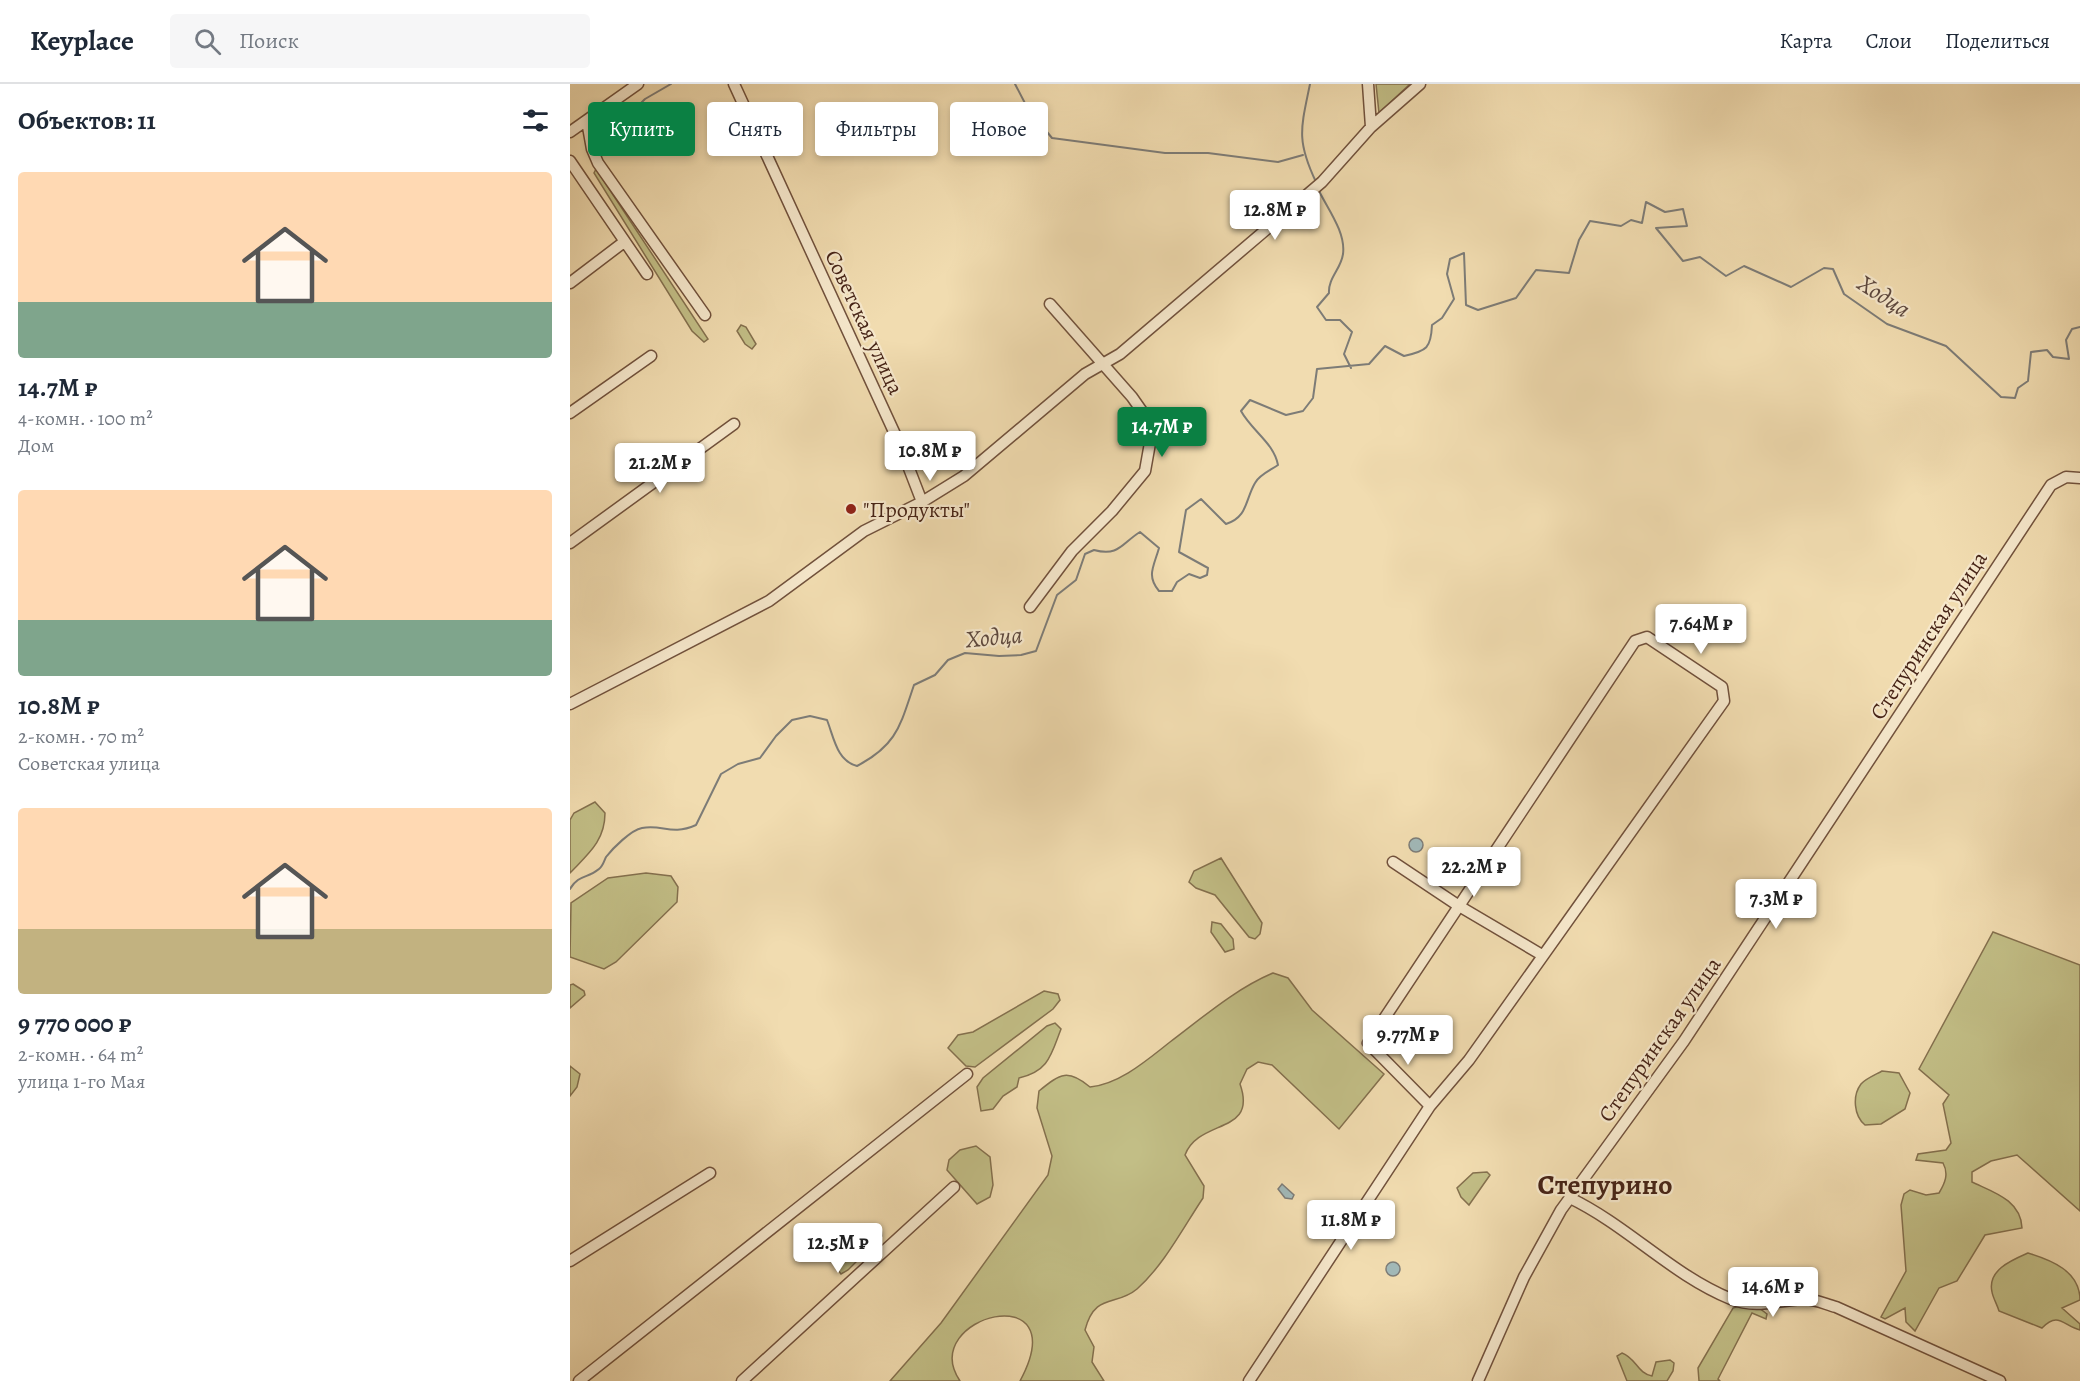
<!DOCTYPE html>
<html lang="ru">
<meta charset="utf-8">
<style>
:root{--surface:#fff;--page:#f6f6f7;--text:#1f2937;--muted:#747a83;--line:#e0e1e3;--accent:#0b8043}
body{margin:0;font-family:Alegreya,serif;background:var(--page);color:var(--text);height:100vh;display:flex;flex-direction:column;font-size:22px;white-space:nowrap}
*{box-sizing:border-box;margin:0}
p{font-size:20px;color:var(--muted)}
.icon{flex:none;width:33px;height:33px;fill:none;stroke:currentColor;stroke-width:2;stroke-linecap:round;stroke-linejoin:round}
.map{position:relative;flex:1;overflow:hidden}
.sheet{display:flex;flex-direction:column;background:var(--surface);width:570px}
.sheet>*{flex:none}
.hud{position:absolute;left:18px;top:18px;width:570px;height:54px;display:flex;gap:12px}
.price{position:absolute;translate:-50% -51px;padding:0 14px;border-radius:6px;background:#fff;color:#222;font-size:20px;line-height:39px;filter:drop-shadow(0 2px 3px #0008)}
.price::after{content:'';position:absolute;left:50%;top:36px;width:18px;height:14px;margin-left:-9px;background:inherit;clip-path:polygon(0 0,100% 0,50% 100%)}
.price.on{background:var(--accent);color:#fff}
ul{padding:0;list-style:none}
li{display:grid;align-content:center;gap:12px;height:318px;padding:0 18px}
li span{display:grid;place-items:center;height:186px;border-radius:6px;color:#555}
li>.icon{margin-inline-start:auto}
span .icon{width:108px;height:108px;fill:#fffc;stroke-width:1}
li b{font-size:26px}
h2{display:flex;justify-content:space-between;align-items:center;height:72px;padding:0 18px;font-size:26px}
.chip{padding:0 21px;border-radius:6px;background:var(--surface);box-shadow:0 3px 9px #0003;font-size:21px;line-height:54px}
.chip.on{background:var(--accent);color:#fff}
header{display:flex;align-items:center;gap:36px;box-sizing:border-box;height:84px;padding:0 30px;background:var(--surface);border-bottom:2px solid var(--line)}
header strong{font-size:28px}
nav{display:flex;gap:33px;margin-inline-start:auto;font-size:21px}
.search{width:420px;height:54px;background:var(--page);display:flex;align-items:center;gap:15px;box-sizing:border-box;padding:0 21px;border-radius:6px;color:var(--muted);font-size:22px}
main{display:flex;flex:1;min-height:0}
.map>svg:first-child{display:block}
</style>
<header>
<strong>Keyplace</strong>
<div class="search"><svg class="icon" aria-label="search" viewBox="0 0 24 24"><circle cx="10" cy="10" r="6"/><path d="M15 15l6 6"/></svg>Поиск</div>
<nav><a>Карта</a><a>Слои</a><a>Поделиться</a></nav>
</header>
<main>
<section class="sheet">
<h2>Объектов: 11<svg class="icon" aria-label="filters" viewBox="0 0 24 24"><path d="M4 7h16M4 17h16"/><circle cx="9" cy="7" r="2"/><circle cx="15" cy="17" r="2"/></svg></h2>
<ul>
<li><span style="background:linear-gradient(#ffd9b3 70%,#7fa58c 0)"><svg class="icon" aria-label="home" viewBox="0 0 24 24"><path d="M3 11l9-7 9 7M6 9v11h12V9"/></svg></span><div><b>14.7M ₽</b><p>4-комн. · 100 m²</p><p>Дом</p></div></li>
<li><span style="background:linear-gradient(#ffd9b3 70%,#7fa58c 0)"><svg class="icon" aria-label="home" viewBox="0 0 24 24"><path d="M3 11l9-7 9 7M6 9v11h12V9"/></svg></span><div><b>10.8M ₽</b><p>2-комн. · 70 m²</p><p>Советская улица</p></div></li>
<li><span style="background:linear-gradient(#ffd9b3 65%,#c2b280 0)"><svg class="icon" aria-label="home" viewBox="0 0 24 24"><path d="M3 11l9-7 9 7M6 9v11h12V9"/></svg></span><div><b>9 770 000 ₽</b><p>2-комн. · 64 m²</p><p>улица 1-го Мая</p></div></li>
</ul>
</section>
<div class="map">
<svg width="1510" height="1297" viewBox="0 0 1510 1297">
<rect width="100%" height="100%" fill="#f1dcb0"/>
<filter id="stains"><feTurbulence type="fractalNoise" baseFrequency=".00333" numOctaves="4"/><feColorMatrix values="0 0 0 0 .2 0 0 0 0 .09 0 0 0 0 .02 0 0 0 .5 -.17"/></filter>
<radialGradient id="worn" r=".72"><stop offset=".6" stop-color="#630" stop-opacity="0"/><stop offset="1" stop-color="#630" stop-opacity=".3"/></radialGradient>
<path fill="#c2be86" stroke="#84704e" stroke-width="1.5" d="M 806,0 L 840,0 L 809,29 Z
M 26,85 L 138,255 L 134,258 L 122,247 L 24,89 Z
M 171,241 L 176,243 L 186,260 L 182,265 L 175,260 L 167,247 Z
M 25,718 L 35,729 C 35,757 18,770 0,789 L 0,736 L 4,729 Z
M 651,774 L 692,839 L 690,850 L 685,855 L 679,853 L 645,811 L 626,804 L 619,798 L 624,787 Z
M 76,789 L 101,792 L 108,803 L 107,818 L 46,878 L 34,885 L 0,873 L 1,819 L 38,794 Z
M 642,838 L 651,840 L 663,855 L 664,865 L 655,868 L 641,848 Z
M 1423,848 L 1510,881 L 1510,1127 L 1447,1071 L 1421,1077 L 1402,1088 L 1402,1098 C 1423,1108 1451,1116 1452,1144 L 1415,1151 L 1387,1197 L 1369,1204 L 1345,1247 L 1336,1238 L 1335,1224 L 1315,1235 L 1311,1233 L 1336,1187 L 1331,1121 L 1334,1110 L 1340,1106 L 1356,1111 L 1369,1109 C 1375,1099 1379,1090 1373,1079 L 1346,1076 L 1348,1070 L 1376,1066 L 1381,1059 L 1373,1020 L 1379,1011 L 1349,985 Z
M 703,889 L 718,894 L 742,926 L 814,990 L 769,1045 L 702,981 L 688,978 L 677,985 L 670,1000 C 688,1051 629,1034 615,1071 L 634,1102 L 633,1114 C 613,1144 594,1181 567,1205 C 546,1223 525,1208 515,1246 L 524,1263 L 522,1278 L 534,1297 L 450,1297 C 507,1191 346,1232 390,1297 L 320,1297 L 371,1239 L 478,1091 L 482,1072 L 467,1024 L 469,1007 C 491,989 498,985 520,1003 C 550,1000 577,976 600,958 C 632,934 665,905 703,889 Z
M 3,900 L 14,907 L 15,911 L 0,924 L 0,901 Z
M 474,907 L 488,910 L 490,916 L 483,925 L 405,983 L 396,982 L 378,964 L 388,951 L 403,948 Z
M 485,939 L 491,945 C 481,971 479,987 449,994 L 447,1003 L 433,1012 L 423,1025 L 411,1027 L 407,1003 L 413,994 L 477,942 Z
M 0,982 L 10,990 L 7,1003 L 0,1012 Z
M 1312,987 L 1329,989 L 1340,1009 L 1335,1025 L 1311,1040 L 1295,1041 C 1284,1032 1282,1012 1291,1000 C 1295,995 1307,990 1312,987 Z
M 406,1062 L 420,1073 L 423,1101 L 420,1113 L 407,1120 L 377,1086 L 379,1076 L 390,1066 Z
M 917,1088 L 920,1091 L 899,1121 L 891,1113 L 887,1104 L 903,1089 Z
M 306,1141 L 311,1145 L 312,1152 L 278,1186 L 271,1190 L 268,1186 L 267,1175 L 296,1145 Z
M 1458,1169 C 1481,1176 1510,1187 1510,1216 L 1492,1224 L 1510,1240 L 1510,1246 C 1493,1242 1489,1227 1472,1244 L 1429,1227 C 1427,1220 1423,1214 1422,1208 C 1417,1186 1442,1176 1458,1169 Z
M 1169,1222 L 1189,1224 L 1197,1230 L 1196,1235 L 1182,1229 L 1148,1295 L 1150,1297 L 1129,1297 L 1128,1284 L 1163,1224 Z
M 1052,1269 C 1066,1274 1068,1290 1082,1292 L 1086,1278 L 1100,1276 L 1104,1279 L 1103,1287 L 1097,1297 L 1057,1297 L 1047,1272 Z"/>
<path fill="#a1b8b7" stroke="#7d7c77" stroke-width="1.5" d="M839 761a7 7 0 1 1 14 0a7 7 0 1 1-14 0Z
M 712,1100 L 724,1111 L 722,1115 L 715,1114 L 708,1105 Z
M816 1185a7 7 0 1 1 14 0a7 7 0 1 1-14 0Z"/>
<g fill="none" stroke-linecap="round" stroke-linejoin="round">
<path stroke="#7d7c77" stroke-width="2" d="M 445,0 L 458,25 L 482,54 L 595,69 L 638,69 L 708,78 L 733,71
M 740,0 C 731,44 726,56 746,98
M 69,21 L 75,15 L 101,0
M 748,105 C 757,124 776,148 773,170 C 771,185 758,194 759,209 L 747,223 L 756,236 L 770,236 L 782,248 L 774,270 L 781,284
M 0,805 C 9,790 17,795 29,785 C 33,782 34,777 36,773 C 43,764 61,746 72,744 C 93,740 101,752 126,741 L 151,690 L 168,680 L 190,674 L 206,652 L 222,636 L 240,632 L 257,636 C 264,654 267,677 287,682 C 327,661 330,642 344,601 L 365,591 L 378,576 L 395,569 L 429,572 L 451,571 L 466,567 L 487,511 L 506,496 L 515,470 L 524,466 C 549,473 552,459 570,448 L 589,464 C 584,482 576,492 589,507 L 602,507 L 607,498 L 619,490 L 630,494 L 637,491 L 638,484 L 609,468 L 616,426 L 631,415 L 656,440 C 678,433 675,416 685,399 C 689,391 701,386 708,381 C 704,359 682,347 671,327 L 680,316 L 716,331 L 733,327 L 743,314 L 747,285 L 799,280 L 815,262 L 834,272 C 857,267 861,264 862,241 L 872,234 L 884,215 L 877,190 L 880,175 L 894,169 L 896,221 L 908,226 L 946,214 L 966,186 L 999,189 L 1009,156 L 1020,137 L 1051,142 L 1061,136 L 1072,139 L 1076,118 L 1095,128 L 1113,125 L 1117,142 L 1086,144 L 1113,177 L 1130,173 L 1156,192 L 1174,182 L 1221,203 L 1254,184 L 1263,185 L 1274,210 L 1317,240 L 1376,262 L 1431,313 L 1445,314 L 1448,304 L 1458,297 L 1461,268 L 1477,266 L 1483,273 L 1499,275 L 1496,256 L 1502,245 L 1510,243"/>
<g stroke="#71513c" stroke-width="13">
<path id="minor" d="M 798,0 L 801,43
M 17,37 L 22,65 L 28,79 L 135,231
M 0,48 L 68,0
M 0,77 L 77,190
M 0,199 L 54,158
M 0,329 L 81,272
M 352,418 L 394,392 L 515,290 L 550,270 L 752,98 L 801,43 L 850,0
M 0,459 L 164,340
M 460,523 L 502,467 L 542,427 L 575,387 L 580,359 L 576,333 L 562,313 L 480,220
M 0,620 L 199,517 L 294,447 L 352,418 L 330,361 L 164,0
M 823,778 L 889,822 L 972,871
M 1000,1114 C 1058,1142 1102,1191 1161,1215 C 1186,1225 1209,1216 1234,1215 C 1245,1215 1255,1220 1266,1223 L 1430,1297
M 0,1177 L 140,1089
M 9,1297 L 397,990
M 172,1297 L 384,1103
M 679,1297 L 860,1022 L 899,976 L 1154,617 L 1152,603 L 1077,553 L 1065,557 L 798,959 L 860,1022
M 908,1297 L 954,1193 L 991,1126 L 1114,957 L 1481,401 L 1496,393 L 1510,394"/>
</g>
<use href="#minor" stroke="#f6e8cc" stroke-width="10"/>
</g>
<circle fill="#8f2418" stroke="#f6e8cc" stroke-width="2" cx="281" cy="425" r="6"/>
<g text-anchor="middle" stroke-width="4.5" stroke-linejoin="round" paint-order="stroke">
<g font-size="22" fill="#462316" stroke="#f6e8cc">
<text transform="translate(295 238) rotate(65)" y="8">Советская улица</text>
<text transform="translate(1358 551) rotate(-57)" y="8">Степуринская улица</text>
<text transform="translate(1089 955) rotate(-55)" y="8">Степуринская улица</text>
</g>
<g font-size="22" fill="#462316" stroke="#f6e8cc" text-anchor="start">
<text x="293" y="433">"Продукты"</text>
</g>
<g font-size="24" font-style="italic" fill="#5d483e" stroke="#f6e8cc">
<text transform="translate(1314 212) rotate(33)" y="8">Ходца</text>
<text transform="translate(424 553) rotate(-5)" y="8">Ходца</text>
</g>
<g font-size="28" font-weight="bold" fill="#462316" stroke="#f6e8cc">
<text x="1035" y="1110">Степурино</text>
</g>
</g>
<rect width="100%" height="100%" filter="url(#stains)"/>
<rect width="100%" height="100%" fill="url(#worn)"/>
</svg>
<b class="price" style="left:705px;top:157px">12.8M ₽</b>
<b class="price on" style="left:592px;top:374px">14.7M ₽</b>
<b class="price" style="left:360px;top:398px">10.8M ₽</b>
<b class="price" style="left:90px;top:410px">21.2M ₽</b>
<b class="price" style="left:1131px;top:571px">7.64M ₽</b>
<b class="price" style="left:904px;top:814px">22.2M ₽</b>
<b class="price" style="left:1206px;top:846px">7.3M ₽</b>
<b class="price" style="left:838px;top:982px">9.77M ₽</b>
<b class="price" style="left:781px;top:1167px">11.8M ₽</b>
<b class="price" style="left:268px;top:1190px">12.5M ₽</b>
<b class="price" style="left:1203px;top:1234px">14.6M ₽</b>
<div class="hud">
<a class="chip on">Купить</a>
<a class="chip">Снять</a>
<a class="chip">Фильтры</a>
<a class="chip">Новое</a>
</div>
</div>
</main>
